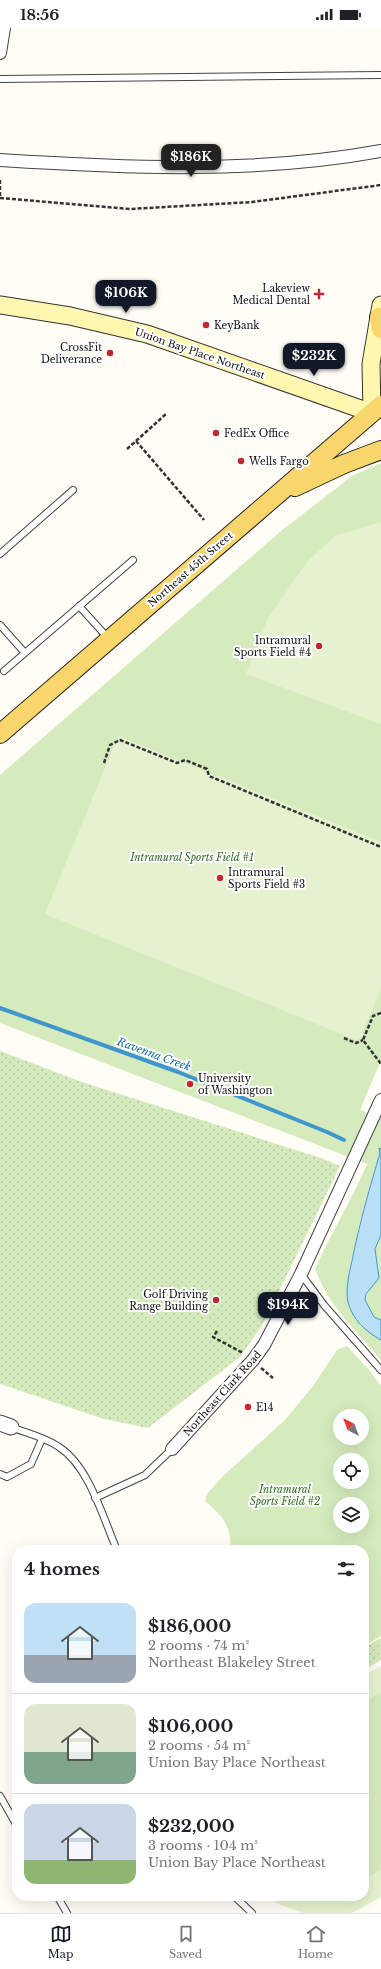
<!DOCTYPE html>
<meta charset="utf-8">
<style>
:root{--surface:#fff;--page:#f6f6f6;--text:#202124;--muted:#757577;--line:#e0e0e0;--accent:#111827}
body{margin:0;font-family:"Libre Baskerville",serif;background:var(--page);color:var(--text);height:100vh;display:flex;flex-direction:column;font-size:15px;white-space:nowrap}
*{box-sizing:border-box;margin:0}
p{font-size:13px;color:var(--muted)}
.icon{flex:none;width:22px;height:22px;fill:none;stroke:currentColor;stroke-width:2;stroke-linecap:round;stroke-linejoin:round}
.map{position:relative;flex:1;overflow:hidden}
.sheet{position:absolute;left:12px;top:1517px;width:357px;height:356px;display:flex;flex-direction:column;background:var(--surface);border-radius:16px;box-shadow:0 4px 16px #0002}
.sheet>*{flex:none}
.needle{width:26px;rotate:319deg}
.buttons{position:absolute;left:333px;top:1381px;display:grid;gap:8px}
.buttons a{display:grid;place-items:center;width:36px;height:36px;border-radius:50%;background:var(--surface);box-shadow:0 4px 16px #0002;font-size:20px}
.price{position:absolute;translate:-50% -34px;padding:0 9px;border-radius:8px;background:var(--accent);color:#fff;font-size:13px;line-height:26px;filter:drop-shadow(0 1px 2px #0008)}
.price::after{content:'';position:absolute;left:50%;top:24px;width:12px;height:9px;margin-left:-6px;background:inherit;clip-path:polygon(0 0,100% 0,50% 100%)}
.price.active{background:#222;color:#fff}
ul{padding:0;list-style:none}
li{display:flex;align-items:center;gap:12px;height:100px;padding:0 12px}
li+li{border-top:1px solid var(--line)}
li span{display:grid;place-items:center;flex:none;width:112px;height:80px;border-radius:12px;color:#555}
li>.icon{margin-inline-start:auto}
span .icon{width:48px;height:48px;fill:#fffc;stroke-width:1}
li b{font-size:17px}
h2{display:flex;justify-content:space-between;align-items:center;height:48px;padding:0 12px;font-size:17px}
.status{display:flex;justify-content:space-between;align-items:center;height:28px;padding:0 20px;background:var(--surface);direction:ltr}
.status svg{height:11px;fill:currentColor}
.tabs{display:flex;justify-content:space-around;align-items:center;height:56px;border-top:1px solid var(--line);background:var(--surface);font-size:11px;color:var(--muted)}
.tabs a{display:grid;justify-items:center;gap:2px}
.tabs .active{color:var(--accent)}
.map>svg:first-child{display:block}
</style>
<div class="status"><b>18:56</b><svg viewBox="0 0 49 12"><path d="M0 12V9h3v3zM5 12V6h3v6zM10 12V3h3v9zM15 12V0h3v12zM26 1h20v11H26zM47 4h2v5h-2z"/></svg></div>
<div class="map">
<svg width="381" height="1885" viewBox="0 0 381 1885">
<defs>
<pattern id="grass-dots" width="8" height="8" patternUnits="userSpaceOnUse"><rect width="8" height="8" fill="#d5ebbd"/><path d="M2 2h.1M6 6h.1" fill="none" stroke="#b6c8a1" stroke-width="1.8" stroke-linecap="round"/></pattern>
</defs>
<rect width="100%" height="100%" fill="#fffdf5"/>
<path fill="url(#grass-dots)" d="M 0,1023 L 82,1054 L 321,1130 L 340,1138 L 263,1296 L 240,1329 L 148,1400 L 104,1391 L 0,1356 Z
M 381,1610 L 381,1632 L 364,1642 L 364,1620 Z"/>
<path fill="#d5ebbd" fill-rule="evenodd" d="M 381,435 L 381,1032 L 360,1082 L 381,1089 L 381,1121 L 379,1120 L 380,1125 L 359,1197 L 348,1253 L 375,1308 L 381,1312 L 381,1332 C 355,1301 329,1279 315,1241 C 331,1205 352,1172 367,1136 L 0,995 L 0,747 L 281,503 L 352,448 Z
M 381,1207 L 381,1292 L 374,1289 L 365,1272 C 368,1261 375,1257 379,1244 C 372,1231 375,1221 381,1207 Z
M 347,1318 L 369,1342 L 381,1358 L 381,1608 L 364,1618 L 364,1522 L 230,1522 C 233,1500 221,1486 205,1473 L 207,1466 L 224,1447 L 285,1392 L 313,1358 L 337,1322 ZM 340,1388 L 362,1388 L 362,1410 L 340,1410 ZM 340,1432 L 362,1432 L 362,1454 L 340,1454 ZM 340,1476 L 362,1476 L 362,1498 L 340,1498 Z
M 381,1664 L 381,1842 L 364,1852 L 364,1674 Z"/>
<path fill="#e6f2cf" d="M 381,494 L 381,696 L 246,646 L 268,590 L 308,533 L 335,508 Z
M 118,708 L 381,814 L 381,960 L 361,1009 L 356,1012 L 45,886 Z
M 381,1638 L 381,1664 L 364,1674 L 364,1647 Z
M 381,1842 L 381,1869 L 352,1885 L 303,1885 L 279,1876 L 266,1868 L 364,1868 L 364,1852 Z"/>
<path fill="#b9e0f7" stroke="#3f96cf" d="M 379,1120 L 381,1121 L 381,1207 L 375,1221 L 379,1250 L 366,1266 L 365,1272 L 374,1289 L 381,1292 L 381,1312 C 366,1304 352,1291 348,1274 C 345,1259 350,1243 353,1228 C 360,1193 370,1159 380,1125 Z"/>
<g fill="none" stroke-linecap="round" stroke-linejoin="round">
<path stroke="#3f96cf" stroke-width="4" d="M 0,980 L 178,1044 L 327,1104 L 344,1112"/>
<g stroke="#444" stroke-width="8">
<path id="service" d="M 0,51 L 381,47
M 0,526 L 73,462
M 79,578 L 108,610
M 0,597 L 25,625
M 4,643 L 133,532
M 301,1246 L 324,1277 L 381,1342
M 11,1399 C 26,1405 45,1409 59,1419 C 89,1438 103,1490 117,1522
M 0,1446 L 7,1449 L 31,1436 L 42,1411
M 95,1470 L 145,1447 L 172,1421
M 0,1768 L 17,1798
M 57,1868 L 67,1885
M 234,1868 L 252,1885"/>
</g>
<g stroke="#444" stroke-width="14">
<path id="minor" d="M 0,25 L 4,0
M 0,132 C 125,140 257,146 381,123
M 172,1421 L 253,1332 L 264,1317 L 301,1246 L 381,1072"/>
</g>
<g stroke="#444" stroke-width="17">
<path id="tertiary" d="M 0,1395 L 11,1399"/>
</g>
<g stroke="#333" stroke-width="19">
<path id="secondary" d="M 0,277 L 70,288 L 147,306 L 372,385 L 371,336 L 381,277"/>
</g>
<g stroke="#222" stroke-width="20">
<path id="primary" d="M 379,289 L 381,301
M 295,459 L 344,436 L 381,422
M 0,706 L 381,377"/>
</g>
<path stroke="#333" stroke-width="2.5" stroke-dasharray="4 2" stroke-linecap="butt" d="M 0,152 L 0,168
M 0,170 L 130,181 L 252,174 L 381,157
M 136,413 L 204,492
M 127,421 L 166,386
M 104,735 L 110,717 L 120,712 L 177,735 L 185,732 L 207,741 L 209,748 L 381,819
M 381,985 L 373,988 L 363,1012 L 381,1036
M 344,1010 L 356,1015 L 363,1012
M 217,1303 L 213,1309 L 243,1325
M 261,1340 L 273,1350"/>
<use href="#service" stroke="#fff" stroke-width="6"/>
<use href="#minor" stroke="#fff" stroke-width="12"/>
<use href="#tertiary" stroke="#fff" stroke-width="15"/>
<use href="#secondary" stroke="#fff6b0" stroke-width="17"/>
<use href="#primary" stroke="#f9d66b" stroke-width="18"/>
</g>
<g fill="#c4262e" stroke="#fff" stroke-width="1.5">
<path d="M317 260h4v4h4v4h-4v4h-4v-4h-4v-4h4z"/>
<circle cx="206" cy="297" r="4"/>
<circle cx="110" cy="325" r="4"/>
<circle cx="216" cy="405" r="4"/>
<circle cx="241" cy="433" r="4"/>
<circle cx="319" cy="618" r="4"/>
<circle cx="220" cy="850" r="4"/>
<circle cx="190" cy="1056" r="4"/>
<circle cx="216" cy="1272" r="4"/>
<circle cx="248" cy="1379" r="4"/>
</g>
<g text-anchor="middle" stroke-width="4" stroke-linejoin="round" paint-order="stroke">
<g font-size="10" fill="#111" stroke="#fff" text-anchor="start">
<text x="310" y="264" text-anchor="end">Lakeview<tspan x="310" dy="12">Medical Dental</tspan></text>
<text x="214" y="301">KeyBank</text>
<text x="102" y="323" text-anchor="end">CrossFit<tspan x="102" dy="12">Deliverance</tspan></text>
<text x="224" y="409">FedEx Office</text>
<text x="249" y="437">Wells Fargo</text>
<text x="311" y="616" text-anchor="end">Intramural<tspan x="311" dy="12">Sports Field #4</tspan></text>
<text x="228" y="848">Intramural<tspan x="228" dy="12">Sports Field #3</tspan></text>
<text x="198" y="1054">University<tspan x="198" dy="12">of Washington</tspan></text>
<text x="208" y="1270" text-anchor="end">Golf Driving<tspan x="208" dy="12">Range Building</tspan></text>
<text x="256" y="1383">E14</text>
</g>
<g font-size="10" fill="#111" stroke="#fff">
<text transform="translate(200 325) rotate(19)" y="4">Union Bay Place Northeast</text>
<text transform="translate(190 541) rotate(-41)" y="4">Northeast 45th Street</text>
<text transform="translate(222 1365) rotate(-48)" y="4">Northeast Clark Road</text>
</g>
<g font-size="10" font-style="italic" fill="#2f6b1f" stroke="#fff">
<text x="192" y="833">Intramural Sports Field #1</text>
<text x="285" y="1465">Intramural<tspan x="285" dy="12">Sports Field #2</tspan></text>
</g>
<g font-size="11" font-style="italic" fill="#1768a6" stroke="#fff">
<text transform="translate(154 1026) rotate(20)" y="4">Ravenna Creek</text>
</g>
</g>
</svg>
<div class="buttons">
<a><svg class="needle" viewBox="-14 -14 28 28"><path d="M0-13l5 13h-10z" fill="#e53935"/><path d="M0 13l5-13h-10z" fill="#757577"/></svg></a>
<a><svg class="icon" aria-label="locate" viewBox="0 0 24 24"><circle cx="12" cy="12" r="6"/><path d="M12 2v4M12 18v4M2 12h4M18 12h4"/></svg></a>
<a><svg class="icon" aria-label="layers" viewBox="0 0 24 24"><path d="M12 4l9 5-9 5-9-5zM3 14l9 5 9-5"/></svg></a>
</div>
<b class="price active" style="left:191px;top:150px">$186K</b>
<b class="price" style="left:126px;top:286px">$106K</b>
<b class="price" style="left:314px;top:349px">$232K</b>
<b class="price" style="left:288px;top:1298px">$194K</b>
<section class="sheet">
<h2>4 homes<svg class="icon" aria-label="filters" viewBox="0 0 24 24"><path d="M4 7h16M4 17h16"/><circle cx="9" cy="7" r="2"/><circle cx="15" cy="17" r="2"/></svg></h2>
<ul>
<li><span style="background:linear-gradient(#bfe0f5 65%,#9aa5b1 0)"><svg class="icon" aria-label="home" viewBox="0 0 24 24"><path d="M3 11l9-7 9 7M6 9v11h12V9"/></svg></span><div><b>$186,000</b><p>2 rooms · 74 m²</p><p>Northeast Blakeley Street</p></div></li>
<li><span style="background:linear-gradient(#dfe7d0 60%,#7fa58c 0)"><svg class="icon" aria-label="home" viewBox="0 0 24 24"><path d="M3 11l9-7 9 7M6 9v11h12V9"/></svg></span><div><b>$106,000</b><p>2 rooms · 54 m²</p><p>Union Bay Place Northeast</p></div></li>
<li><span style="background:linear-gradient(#c9d6e8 70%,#8fb573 0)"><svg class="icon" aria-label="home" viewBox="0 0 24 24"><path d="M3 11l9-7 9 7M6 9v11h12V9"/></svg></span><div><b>$232,000</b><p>3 rooms · 104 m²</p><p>Union Bay Place Northeast</p></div></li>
</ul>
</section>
</div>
<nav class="tabs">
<a class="active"><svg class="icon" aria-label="map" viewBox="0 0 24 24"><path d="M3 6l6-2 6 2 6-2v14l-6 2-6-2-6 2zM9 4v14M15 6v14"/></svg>Map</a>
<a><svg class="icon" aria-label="saved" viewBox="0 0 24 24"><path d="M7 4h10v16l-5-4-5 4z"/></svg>Saved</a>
<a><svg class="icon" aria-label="home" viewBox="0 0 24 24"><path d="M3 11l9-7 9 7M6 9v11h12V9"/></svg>Home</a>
</nav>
